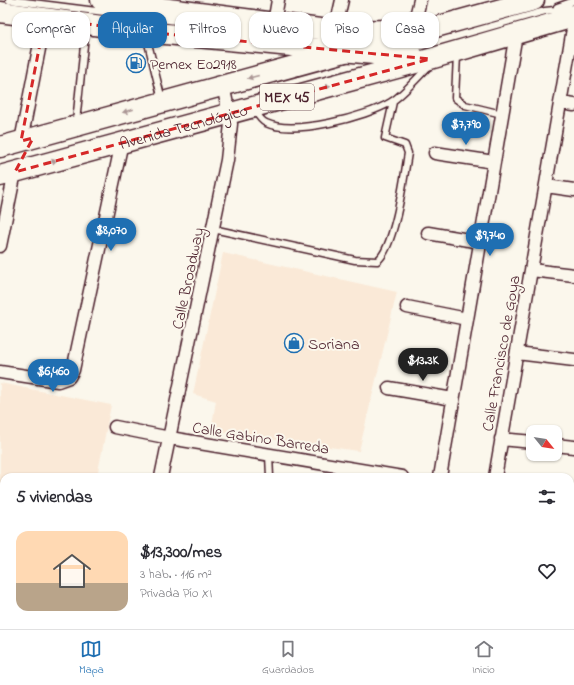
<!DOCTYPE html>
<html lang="es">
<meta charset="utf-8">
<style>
:root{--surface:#fff;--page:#f2f2f3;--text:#2b2b33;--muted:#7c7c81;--line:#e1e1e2;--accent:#1f6fb2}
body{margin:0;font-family:"Indie Flower",sans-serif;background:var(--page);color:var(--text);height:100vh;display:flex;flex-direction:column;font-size:15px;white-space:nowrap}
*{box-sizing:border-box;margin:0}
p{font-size:13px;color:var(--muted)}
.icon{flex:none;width:22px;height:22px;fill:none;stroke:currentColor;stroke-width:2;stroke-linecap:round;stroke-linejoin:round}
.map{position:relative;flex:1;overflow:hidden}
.sheet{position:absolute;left:0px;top:473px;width:574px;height:156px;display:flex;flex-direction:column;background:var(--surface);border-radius:12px 12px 0 0;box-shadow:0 1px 3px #0004}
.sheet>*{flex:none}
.guide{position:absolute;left:12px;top:12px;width:550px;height:36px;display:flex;gap:8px}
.needle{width:26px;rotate:120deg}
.fabs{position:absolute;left:526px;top:425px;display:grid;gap:8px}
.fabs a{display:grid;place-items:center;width:36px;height:36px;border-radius:8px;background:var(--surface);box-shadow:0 1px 3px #0004;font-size:20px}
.price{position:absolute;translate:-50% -34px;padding:0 9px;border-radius:14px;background:var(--accent);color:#fff;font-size:13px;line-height:26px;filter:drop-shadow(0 1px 2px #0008)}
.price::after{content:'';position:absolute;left:50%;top:24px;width:12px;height:9px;margin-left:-6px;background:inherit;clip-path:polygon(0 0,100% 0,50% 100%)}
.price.active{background:#222;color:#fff}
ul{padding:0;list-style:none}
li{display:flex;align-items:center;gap:12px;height:100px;padding:0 16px}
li+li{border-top:1px solid var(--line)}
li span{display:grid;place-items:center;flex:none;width:112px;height:80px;border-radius:12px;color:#555}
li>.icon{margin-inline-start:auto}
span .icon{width:48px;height:48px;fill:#fffc;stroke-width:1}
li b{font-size:17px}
h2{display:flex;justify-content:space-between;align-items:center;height:48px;padding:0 16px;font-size:17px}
.chip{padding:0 14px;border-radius:12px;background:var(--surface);box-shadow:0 1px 3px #0004;font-size:14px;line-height:36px}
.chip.active{background:var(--accent);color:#fff}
.tab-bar{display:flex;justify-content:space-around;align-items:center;height:56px;border-top:1px solid var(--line);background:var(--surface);font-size:11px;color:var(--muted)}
.tab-bar a{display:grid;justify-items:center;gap:2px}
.tab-bar .active{color:var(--accent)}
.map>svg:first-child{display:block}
</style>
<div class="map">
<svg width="574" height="629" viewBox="0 0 574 629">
<rect width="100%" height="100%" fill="#fbf7ec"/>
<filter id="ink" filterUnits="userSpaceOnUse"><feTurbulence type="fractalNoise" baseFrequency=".025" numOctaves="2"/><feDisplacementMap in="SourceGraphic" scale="8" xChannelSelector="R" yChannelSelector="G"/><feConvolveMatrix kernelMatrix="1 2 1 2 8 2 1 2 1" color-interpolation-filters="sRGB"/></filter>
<g filter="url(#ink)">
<path fill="#fae9d7" d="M 223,253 L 397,292 L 359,451 L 211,431 L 216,401 L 193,394 Z
M 0,383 L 111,405 L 97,477 L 4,477 L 4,625 L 68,625 L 68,629 L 0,629 Z"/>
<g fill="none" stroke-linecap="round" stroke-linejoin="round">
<g stroke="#4a1f2b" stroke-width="9">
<path id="service" d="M 9,0 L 286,35
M 557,7 L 574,1
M 146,35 L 162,100
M 397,46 L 415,48 L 545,11 L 574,8
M 457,55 L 455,98 L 465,105 L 502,114
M 254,109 C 257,114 261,121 266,123 C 293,136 366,117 391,102 C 402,96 419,76 429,66
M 76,122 L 86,26
M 213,229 L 355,260 L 377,261 C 395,248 404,177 408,153 L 405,145 L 385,138 L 393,102
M 269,455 L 270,477
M 220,626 L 231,629
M 265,629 L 266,625"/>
</g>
<g stroke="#4a1f2b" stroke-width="15">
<path id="minor" d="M 274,23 L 278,0
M 335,31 L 342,0
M 412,33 L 420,0
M 561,103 L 574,105
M 21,141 L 45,18
M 435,153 L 494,162
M 546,186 L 574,190
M 428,233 L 480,242
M 0,246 L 15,172
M 531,270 L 574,275
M 407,307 L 467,319
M 517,353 L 574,360
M 0,372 L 58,381 L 69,377 L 73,370 L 122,142
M 389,388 L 453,399
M 115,427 L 170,438 L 402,477
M 501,439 L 533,442
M 555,445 L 574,447
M 161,477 L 227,160 L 231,124 L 223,85
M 440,477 L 516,34
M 495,477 L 574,23
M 570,500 L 574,500
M 570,601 L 574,601
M 128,629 L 128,625
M 413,629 L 413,625"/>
</g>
<g stroke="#4a1f2b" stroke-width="23">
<g id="primary">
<path d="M 101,0 L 335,31 L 394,30"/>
<path d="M 0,12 L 145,32 L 415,58"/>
<path d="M 0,147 L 534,0"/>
<path id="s1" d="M 0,176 L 430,59 L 574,17"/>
</g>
</g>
<use href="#service" stroke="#fbf7ec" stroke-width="6"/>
<use href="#minor" stroke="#fbf7ec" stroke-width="12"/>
<use href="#primary" stroke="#fbf7ec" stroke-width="20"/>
</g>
<defs><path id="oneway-solid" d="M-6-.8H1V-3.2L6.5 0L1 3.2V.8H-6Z"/></defs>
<g fill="#ab9695">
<use href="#oneway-solid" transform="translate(253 77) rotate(165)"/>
<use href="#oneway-solid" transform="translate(325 87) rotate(-15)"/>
<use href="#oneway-solid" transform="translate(128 111) rotate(164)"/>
<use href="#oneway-solid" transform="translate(51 162) rotate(-15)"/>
</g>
</g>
<path fill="none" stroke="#d62828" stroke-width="3" stroke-dasharray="8 5" stroke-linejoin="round" d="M 45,18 L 145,32 L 430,59 L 15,172 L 33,138 L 21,141 Z"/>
<defs>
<g id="fuel-ring" transform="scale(1)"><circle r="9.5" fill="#fbf7ec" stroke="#1f6fb2" stroke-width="1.5"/><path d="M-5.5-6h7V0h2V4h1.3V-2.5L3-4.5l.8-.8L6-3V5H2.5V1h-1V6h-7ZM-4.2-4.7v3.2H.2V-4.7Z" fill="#1f6fb2"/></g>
<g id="shop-ring" transform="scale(1)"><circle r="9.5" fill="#fbf7ec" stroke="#1f6fb2" stroke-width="1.5"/><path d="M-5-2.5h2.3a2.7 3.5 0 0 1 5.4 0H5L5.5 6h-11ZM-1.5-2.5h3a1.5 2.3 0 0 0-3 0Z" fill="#1f6fb2"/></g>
</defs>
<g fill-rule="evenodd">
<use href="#fuel-ring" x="136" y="63"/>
<use href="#shop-ring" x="294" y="343"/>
</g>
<g text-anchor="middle" stroke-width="4" stroke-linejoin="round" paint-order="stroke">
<rect fill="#fbf7ec" stroke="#7f6065" stroke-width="1" x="260" y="84" width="54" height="26" rx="3"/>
<g font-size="15" font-weight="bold" fill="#4a1f2b">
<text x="287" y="102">MEX 45</text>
</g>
<g font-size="16" fill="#4a1f2b" stroke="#fbf7ec" text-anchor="start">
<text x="150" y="69">Pemex E02918</text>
<text x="308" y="349">Soriana</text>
</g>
<g font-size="16" fill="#4a1f2b" stroke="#fbf7ec">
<text dy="6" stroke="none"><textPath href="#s1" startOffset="190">Avenida Tecnológico</textPath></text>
<text transform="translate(187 278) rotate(-78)" y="6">Calle Broadway</text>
<text transform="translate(500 353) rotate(-80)" y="6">Calle Francisco de Goya</text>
<text transform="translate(261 437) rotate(9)" y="6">Calle Gabino Barreda</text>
</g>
</g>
</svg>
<div class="fabs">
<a><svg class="needle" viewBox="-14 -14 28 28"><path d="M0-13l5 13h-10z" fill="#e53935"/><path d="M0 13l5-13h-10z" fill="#7c7c81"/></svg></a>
</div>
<b class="price" style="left:466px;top:146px">$7,790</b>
<b class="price" style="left:111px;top:252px">$8,070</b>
<b class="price" style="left:490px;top:257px">$9,740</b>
<b class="price active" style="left:423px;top:382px">$13.3K</b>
<b class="price" style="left:53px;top:393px">$6,460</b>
<div class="guide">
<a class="chip">Comprar</a>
<a class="chip active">Alquilar</a>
<a class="chip">Filtros</a>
<a class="chip">Nuevo</a>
<a class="chip">Piso</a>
<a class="chip">Casa</a>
</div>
<section class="sheet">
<h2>5 viviendas<svg class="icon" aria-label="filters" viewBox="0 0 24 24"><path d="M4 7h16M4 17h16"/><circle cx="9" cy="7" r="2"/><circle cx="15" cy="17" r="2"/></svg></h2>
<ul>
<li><span style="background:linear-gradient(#ffd9b3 65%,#b9a48a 0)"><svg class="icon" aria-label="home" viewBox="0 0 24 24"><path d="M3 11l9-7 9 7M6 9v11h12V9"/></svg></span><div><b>$13,300/mes</b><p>3 hab. · 116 m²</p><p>Privada Pío XI</p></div><svg class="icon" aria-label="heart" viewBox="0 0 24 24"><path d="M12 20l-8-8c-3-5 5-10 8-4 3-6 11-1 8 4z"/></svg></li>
</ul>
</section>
</div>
<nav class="tab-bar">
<a class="active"><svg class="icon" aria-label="map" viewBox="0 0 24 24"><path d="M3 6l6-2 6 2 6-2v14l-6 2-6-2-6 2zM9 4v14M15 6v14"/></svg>Mapa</a>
<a><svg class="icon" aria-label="saved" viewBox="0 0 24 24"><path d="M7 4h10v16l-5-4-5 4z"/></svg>Guardados</a>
<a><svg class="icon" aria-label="home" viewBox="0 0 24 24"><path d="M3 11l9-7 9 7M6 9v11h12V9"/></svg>Inicio</a>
</nav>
